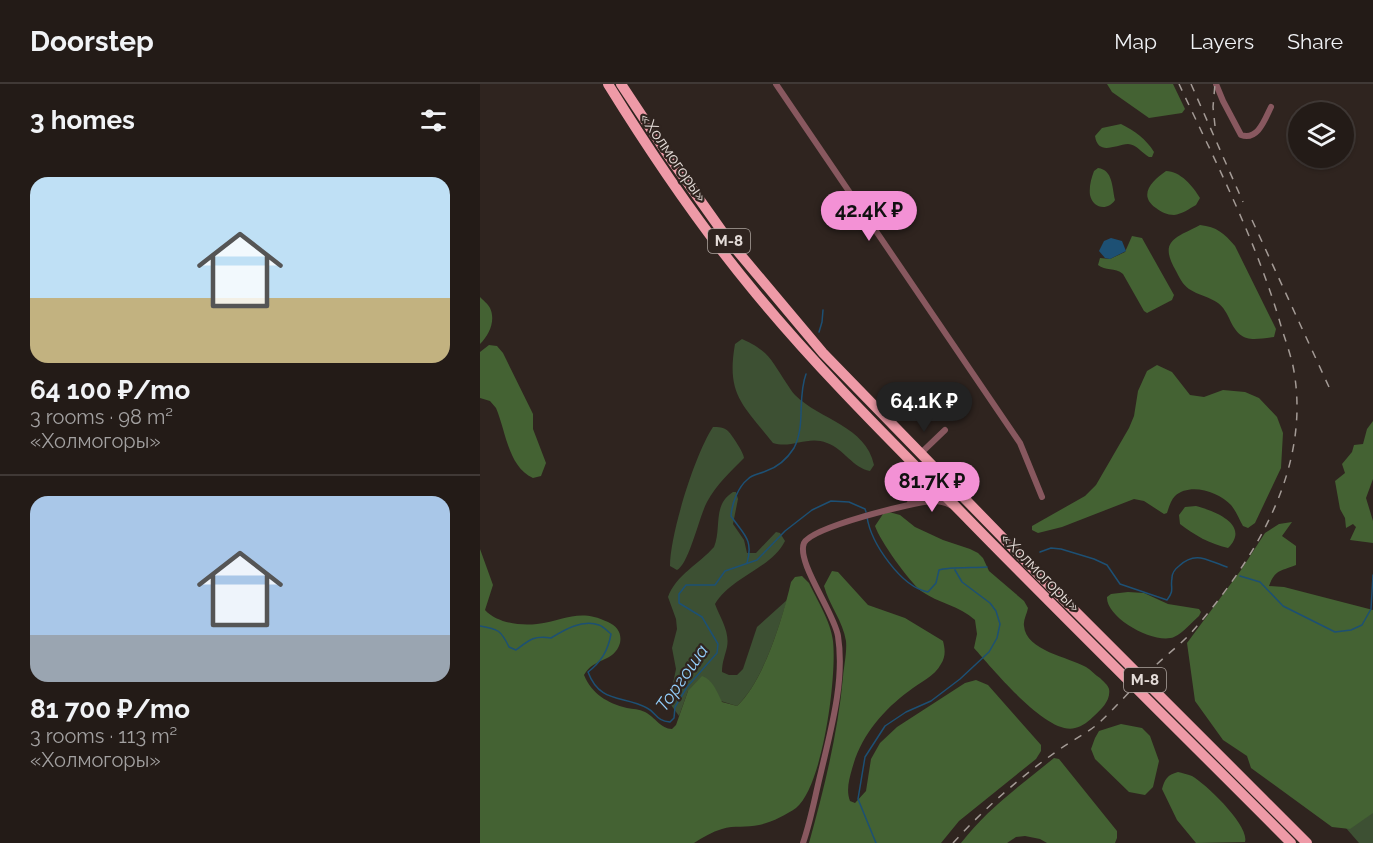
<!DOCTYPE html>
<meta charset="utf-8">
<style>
:root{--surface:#231b17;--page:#2f2824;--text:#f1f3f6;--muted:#a3a1a1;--line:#403936;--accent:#f391d5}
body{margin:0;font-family:Raleway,sans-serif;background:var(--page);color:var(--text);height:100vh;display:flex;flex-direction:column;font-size:22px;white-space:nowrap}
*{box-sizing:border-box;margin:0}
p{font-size:20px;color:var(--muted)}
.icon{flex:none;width:33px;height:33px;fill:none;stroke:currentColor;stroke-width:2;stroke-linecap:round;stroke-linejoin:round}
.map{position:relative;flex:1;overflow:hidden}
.details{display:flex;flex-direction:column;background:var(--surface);width:480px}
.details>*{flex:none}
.buttons{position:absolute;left:808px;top:18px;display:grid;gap:12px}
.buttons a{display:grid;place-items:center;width:66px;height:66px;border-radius:50%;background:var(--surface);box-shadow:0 2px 4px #0004,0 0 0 2px var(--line);font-size:30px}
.price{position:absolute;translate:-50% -51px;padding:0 14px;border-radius:21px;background:var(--accent);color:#111;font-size:20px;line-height:39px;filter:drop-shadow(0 2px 3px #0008)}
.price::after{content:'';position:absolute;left:50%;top:36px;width:18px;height:14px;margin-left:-9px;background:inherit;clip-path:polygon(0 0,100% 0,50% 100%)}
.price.on{background:#222;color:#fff}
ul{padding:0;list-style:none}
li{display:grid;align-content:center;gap:12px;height:318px;padding:0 30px}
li+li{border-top:2px solid var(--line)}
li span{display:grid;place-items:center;height:186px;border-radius:18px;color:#555}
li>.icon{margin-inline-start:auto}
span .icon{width:108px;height:108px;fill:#fffc;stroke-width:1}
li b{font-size:26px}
h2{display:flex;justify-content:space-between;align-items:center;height:72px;padding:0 30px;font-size:26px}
header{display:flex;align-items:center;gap:36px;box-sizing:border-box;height:84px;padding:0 30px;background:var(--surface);border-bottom:2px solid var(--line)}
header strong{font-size:28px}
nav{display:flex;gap:33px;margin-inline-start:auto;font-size:21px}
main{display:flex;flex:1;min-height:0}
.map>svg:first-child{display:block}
</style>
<header>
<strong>Doorstep</strong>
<nav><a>Map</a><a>Layers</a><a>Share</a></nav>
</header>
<main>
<section class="details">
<h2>3 homes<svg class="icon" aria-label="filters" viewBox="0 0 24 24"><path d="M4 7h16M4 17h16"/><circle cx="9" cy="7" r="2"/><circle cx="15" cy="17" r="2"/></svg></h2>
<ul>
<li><span style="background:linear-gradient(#bfe0f5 65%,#c2b280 0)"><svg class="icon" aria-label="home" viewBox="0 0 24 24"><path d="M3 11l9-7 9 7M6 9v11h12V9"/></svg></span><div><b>64 100 ₽/mo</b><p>3 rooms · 98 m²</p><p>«Холмогоры»</p></div></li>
<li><span style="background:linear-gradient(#a9c7e8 75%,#9aa5b1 0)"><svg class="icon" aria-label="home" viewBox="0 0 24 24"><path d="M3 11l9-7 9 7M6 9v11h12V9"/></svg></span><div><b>81 700 ₽/mo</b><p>3 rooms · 113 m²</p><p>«Холмогоры»</p></div></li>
</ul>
</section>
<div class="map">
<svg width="893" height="759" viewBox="0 0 893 759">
<rect width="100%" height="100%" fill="#2f241f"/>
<path fill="#3d5033" d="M 262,255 C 289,267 291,276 307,300 C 309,303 312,308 315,311 C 340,336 386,342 394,381 L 390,387 C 373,384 364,365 347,359 C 328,351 312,365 293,359 C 263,321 246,311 255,260 Z
M 233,343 C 238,343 244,343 248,347 C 252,351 264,369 264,374 C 251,387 236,401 227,418 C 219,433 209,480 197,486 L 190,482 C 190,450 215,370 233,343 Z
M 253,408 L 256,408 L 258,415 L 253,440 L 264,456 L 267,469 L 276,469 L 296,448 L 300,449 L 305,457 C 292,484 251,493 235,520 C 240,534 250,547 247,563 C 245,572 242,578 242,588 L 249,591 L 257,591 L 263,585 L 277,543 L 307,516 C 297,549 282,598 257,622 L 208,607 L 199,632 L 191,621 L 190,614 L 196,585 L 192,564 L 197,545 L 196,535 L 188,513 C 196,491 219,480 234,463 C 242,444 232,421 253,408 Z
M 893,728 L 893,759 L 879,759 L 866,744 Z"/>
<path fill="#446233" d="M 627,0 L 693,0 L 705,25 L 702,29 L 669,34 L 632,8 Z
M 641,40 C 655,47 666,55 674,68 L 672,73 L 669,73 C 662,69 656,60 648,60 C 635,61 618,72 615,52 L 622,44 Z
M 618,84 C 633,86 632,103 635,116 C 628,127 613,125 610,111 C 609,103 611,95 614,87 Z
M 686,87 C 700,87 713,102 720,114 L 716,121 C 709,125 702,130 694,131 C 687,131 681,128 676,124 C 657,111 673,96 686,87 Z
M 720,141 C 737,143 744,149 755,162 L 796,245 L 794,253 C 770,256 760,259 749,234 C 746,228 744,224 738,219 C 730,213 718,211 709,205 C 703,201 699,193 696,187 C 678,156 696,154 720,141 Z
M 652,152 L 662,154 L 694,211 L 692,216 L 667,229 L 664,227 L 643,190 C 635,183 625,187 618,181 L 620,174 L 630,175 L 645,168 Z
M 0,213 C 3,216 8,220 10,224 C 16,237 9,251 0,260 Z
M 9,261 L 17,262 L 23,269 L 53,330 L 53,345 L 66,379 L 61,392 L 53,394 C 28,383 26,347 16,324 L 10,317 L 0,314 L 0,268 Z
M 677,281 L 692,288 L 710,311 L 724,313 L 743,306 L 765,308 L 779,314 L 797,333 L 803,349 L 801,384 L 775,439 L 768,444 L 763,442 C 759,435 756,427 751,421 C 739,408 710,398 695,412 C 691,416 689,423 687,429 L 684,430 L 664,417 L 654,415 L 582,443 L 558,449 L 552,446 L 552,442 L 605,412 L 616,401 L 649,344 L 654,332 L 658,307 L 667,287 Z
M 893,337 L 893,395 L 886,414 L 893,437 L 893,459 L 870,456 L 876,443 L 873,440 L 866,444 L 865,434 L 860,425 L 855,397 L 865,389 L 862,380 L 872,368 L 874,361 L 883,360 L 887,345 Z
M 716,422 C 735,427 771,441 748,464 C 730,460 714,451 700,440 L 699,431 L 705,423 Z
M 409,428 L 420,431 L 435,443 L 463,456 L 490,465 L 498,469 L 503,474 L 509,487 L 544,517 L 548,524 C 547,530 543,536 544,542 C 546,567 589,573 606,583 C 611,586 615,591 620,594 C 623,597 628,601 629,605 C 631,616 622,625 614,632 C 610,636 602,643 595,644 C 567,652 512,584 494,564 L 497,550 L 495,536 C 480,522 458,519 441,507 C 429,497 400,457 395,442 L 403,430 Z
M 812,438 L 802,452 L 816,462 L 816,481 C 802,487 795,485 789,502 L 804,503 L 893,526 L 893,729 L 870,745 L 852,743 L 771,684 L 767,672 L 743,656 L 715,617 L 707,559 L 761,486 L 785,449 L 799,440 Z
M 0,465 L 13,501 L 5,526 C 17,539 40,542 57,540 C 86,536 99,524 128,538 C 137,542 142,549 140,559 C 134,579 114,573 104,591 C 112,610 127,619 147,624 C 153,625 159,625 165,628 C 175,633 181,645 192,645 L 196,641 L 208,607 L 222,592 C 233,596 237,608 242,618 L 257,622 C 284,597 303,533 311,498 L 315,493 L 322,492 L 329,499 C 337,516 351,538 353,557 C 357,592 343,702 316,724 C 306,731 290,739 279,741 C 267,744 254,741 242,745 C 232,748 223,753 214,759 L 0,759 Z
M 352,487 L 358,488 L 388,521 L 425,534 L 463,557 C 465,565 466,572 461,580 C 455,592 439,599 429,607 C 402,627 381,652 372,685 C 369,696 366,706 370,717 L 375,719 L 386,707 L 391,675 L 400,659 L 417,643 L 485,599 L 496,596 L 508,601 L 561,661 L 561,667 L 556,675 L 479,737 L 461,759 L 329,759 C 344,705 358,649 363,593 C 364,582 367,568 366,557 C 363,537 349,521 344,502 Z
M 648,508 L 664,509 L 688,520 L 719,525 L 721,528 L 719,532 C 712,538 703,549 694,553 C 675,561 626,534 627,513 L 631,510 Z
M 641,640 L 662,644 L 670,652 L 679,677 L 673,703 L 665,711 L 649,708 L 615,675 L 611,665 L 615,654 L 619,647 Z
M 574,674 L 579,675 L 637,747 L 637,754 L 635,759 L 567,759 L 560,755 L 545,752 L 536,753 L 527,759 L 481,759 C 506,726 542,700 574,674 Z
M 698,688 C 702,689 707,690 712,692 C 726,700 770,742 765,758 L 716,759 L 697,736 L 682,705 C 685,695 687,691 698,688 Z"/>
<path fill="#1d5074" d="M 631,154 L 642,157 L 646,167 L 630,175 L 625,174 L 619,167 L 624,157 Z"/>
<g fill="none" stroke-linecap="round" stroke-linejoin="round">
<path stroke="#1d5074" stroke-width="1.5" d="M 339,248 L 342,238 L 343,226
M 387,433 C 391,459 421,503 448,508 L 456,499 L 459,486 C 468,483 495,484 507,483
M 560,468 L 571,464 L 581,465 L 614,475 L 627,481 L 640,500 L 687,516 C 695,506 690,504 692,494 C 692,489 695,485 699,482 C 716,466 728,477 747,483
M 267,479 C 274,455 263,450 251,432 C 252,419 258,403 268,395 C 273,390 280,390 286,387 C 298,383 307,375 314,364 C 326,341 317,314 326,290
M 760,492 L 780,498 L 803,522 L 855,548 L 871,546 L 882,541 L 891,525 L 893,491
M 0,542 C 18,545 21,546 29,563 L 36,566 C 49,556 54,551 71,554 C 84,546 102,535 119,541 C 123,542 127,547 131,550 C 128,567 121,578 108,588 C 120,620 143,611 167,624 C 177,629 176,637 190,638 L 194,634 L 195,623 L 207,603 L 237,569 L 238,560 L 222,533 L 199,519 L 199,510 L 206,501 L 235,501 L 245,487 L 277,476 L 305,447 L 332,426 L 351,417 L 369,418 L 385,425 L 386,428
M 396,759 L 378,715 L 385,673 L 405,642 L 426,628 L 451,617 L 480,595 L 509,568 L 517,554 L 520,540 L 516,527 L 510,519 L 482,498 L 475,486"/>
<path stroke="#88585f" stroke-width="6" d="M 296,0 L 540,359 L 562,413
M 736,0 L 743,17 L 761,51 C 778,57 785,35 791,23
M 440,370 L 465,346
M 429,420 C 439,410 442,399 436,386
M 323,759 C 331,736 335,712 341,688 C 351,645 365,596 358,552 C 354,528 316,478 324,459 C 332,443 433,418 453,417 C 459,417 465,418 470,421"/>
<path stroke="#ee9aa7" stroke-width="10" d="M 128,0 C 172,71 220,142 273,206 C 337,284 409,355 480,427 C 589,539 701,648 811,759
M 141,0 L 188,71 L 249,157 L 343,269 L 559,491 L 827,759"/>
<path stroke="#a49b96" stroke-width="1.5" stroke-dasharray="8 8" stroke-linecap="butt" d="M 711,0 L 763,118
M 735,42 L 733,23 L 735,0
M 772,136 L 849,303
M 473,759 C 505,724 541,692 580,665 C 594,655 610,648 622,636 C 640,619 656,600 674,583 C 686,571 700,561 711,549 C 775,476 833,383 813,282 C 810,269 805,255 801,242 C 777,158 736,79 699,0"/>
</g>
<g text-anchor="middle" stroke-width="4.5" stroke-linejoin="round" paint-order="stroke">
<g fill="#2f241f" stroke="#aea5a0" stroke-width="1.5">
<rect x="228" y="145" width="42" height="24" rx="4.5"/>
<rect x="644" y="584" width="42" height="24" rx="4.5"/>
</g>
<g font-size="15" font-weight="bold" fill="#e4dcd8">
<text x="249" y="162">М-8</text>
<text x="665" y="601">М-8</text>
</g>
<g font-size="16" fill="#e4dcd8" stroke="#2f241f">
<text transform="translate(194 73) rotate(55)" y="6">«Холмогоры»</text>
<text transform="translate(561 488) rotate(45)" y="6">«Холмогоры»</text>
</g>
<g font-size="18" font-style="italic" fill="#94cffc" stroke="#2f241f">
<text transform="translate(202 594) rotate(-55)" y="6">Торгоша</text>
</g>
</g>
</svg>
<div class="buttons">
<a><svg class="icon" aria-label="layers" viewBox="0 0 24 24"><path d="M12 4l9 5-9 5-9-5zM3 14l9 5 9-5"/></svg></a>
</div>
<b class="price" style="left:389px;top:158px">42.4K ₽</b>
<b class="price on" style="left:444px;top:349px">64.1K ₽</b>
<b class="price" style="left:452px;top:429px">81.7K ₽</b>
</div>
</main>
